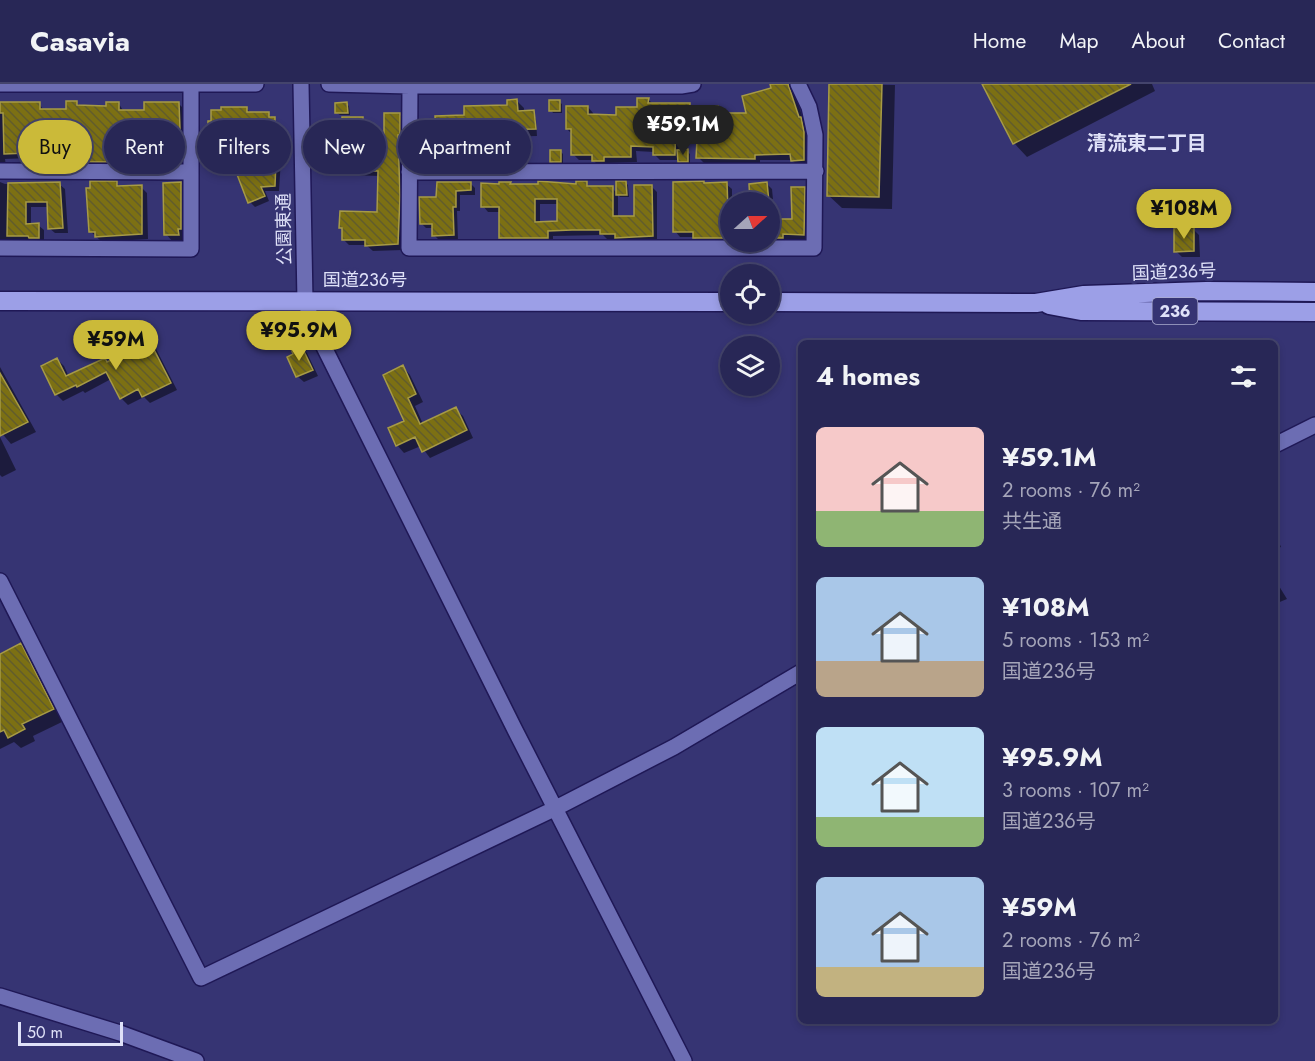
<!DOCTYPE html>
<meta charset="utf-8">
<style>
:root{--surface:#282756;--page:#302f5c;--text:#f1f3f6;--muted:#a5a5b9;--line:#44446c;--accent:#cbba39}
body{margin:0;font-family:Jost,"Noto Sans JP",sans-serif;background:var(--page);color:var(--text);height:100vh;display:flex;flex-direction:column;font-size:22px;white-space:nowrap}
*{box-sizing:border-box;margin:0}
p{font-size:20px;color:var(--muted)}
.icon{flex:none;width:33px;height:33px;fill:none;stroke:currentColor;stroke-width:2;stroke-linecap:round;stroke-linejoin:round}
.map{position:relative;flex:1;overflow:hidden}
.drawer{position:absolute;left:798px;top:256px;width:480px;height:684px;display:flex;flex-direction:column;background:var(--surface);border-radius:9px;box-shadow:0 3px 9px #0003,0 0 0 2px var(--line)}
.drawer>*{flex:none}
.guide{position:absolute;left:18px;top:36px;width:570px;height:54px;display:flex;gap:12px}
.needle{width:39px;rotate:69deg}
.tools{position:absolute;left:720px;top:108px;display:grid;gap:12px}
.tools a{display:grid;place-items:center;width:60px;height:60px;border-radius:50%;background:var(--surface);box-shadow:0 3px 9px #0003,0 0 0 2px var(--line);font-size:30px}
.scale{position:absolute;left:18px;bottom:15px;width:105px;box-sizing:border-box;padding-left:6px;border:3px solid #dfe1f8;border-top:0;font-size:16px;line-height:21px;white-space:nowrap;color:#dfe1f8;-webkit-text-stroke:4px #363473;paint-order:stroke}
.price{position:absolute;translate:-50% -51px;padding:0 14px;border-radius:21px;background:var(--accent);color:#111;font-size:20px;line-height:39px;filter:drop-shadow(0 2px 3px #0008)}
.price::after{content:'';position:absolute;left:50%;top:36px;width:18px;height:14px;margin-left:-9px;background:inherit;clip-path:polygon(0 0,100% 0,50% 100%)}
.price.on{background:#222;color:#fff}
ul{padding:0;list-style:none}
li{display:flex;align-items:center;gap:18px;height:150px;padding:0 18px}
li span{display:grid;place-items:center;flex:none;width:168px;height:120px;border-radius:9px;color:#555}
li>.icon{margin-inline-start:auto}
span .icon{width:72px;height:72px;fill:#fffc;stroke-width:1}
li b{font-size:26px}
h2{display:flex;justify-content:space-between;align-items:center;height:72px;padding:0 18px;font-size:26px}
.pill{padding:0 21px;border-radius:27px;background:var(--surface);box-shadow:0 3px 9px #0003,0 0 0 2px var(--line);font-size:21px;line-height:54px}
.pill.on{background:var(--accent);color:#111}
header{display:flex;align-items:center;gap:36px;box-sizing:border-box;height:84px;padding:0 30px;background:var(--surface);border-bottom:2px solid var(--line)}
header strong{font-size:28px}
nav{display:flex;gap:33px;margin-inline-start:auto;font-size:21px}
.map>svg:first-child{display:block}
</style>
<header>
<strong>Casavia</strong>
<nav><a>Home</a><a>Map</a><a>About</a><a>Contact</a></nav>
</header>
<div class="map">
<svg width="1315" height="977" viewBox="0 0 1315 977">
<defs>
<pattern id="building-back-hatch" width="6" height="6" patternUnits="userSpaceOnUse" patternTransform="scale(1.5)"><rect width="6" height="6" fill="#7c7013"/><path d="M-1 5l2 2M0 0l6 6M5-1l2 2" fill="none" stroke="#625c2c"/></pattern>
</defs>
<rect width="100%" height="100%" fill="#363473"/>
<path fill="#0007" fill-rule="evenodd" d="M 788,0 L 794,6 L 804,38 L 806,40 L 810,61 L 809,81 L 798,82 L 792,76 L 760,76 L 760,80 L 704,79 L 698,73 L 699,42 L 681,42 L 680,67 L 687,67 L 690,70 L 690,80 L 682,80 L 679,76 L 660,76 L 654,70 L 654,68 L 636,67 L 637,78 L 609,79 L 609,82 L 599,82 L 593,76 L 579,76 L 573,70 L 572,50 L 567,45 L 588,23 L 593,29 L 594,32 L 617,32 L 638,25 L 648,15 L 653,20 L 690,20 L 693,23 L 718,23 L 724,31 L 748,31 Z
M 831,0 L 895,1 L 892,125 L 842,124 L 828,111 Z
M 984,0 L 1152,0 L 1155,7 L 1027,73 L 1014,59 Z
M 517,17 L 524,24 L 524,28 L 529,28 L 536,35 L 537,52 L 493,53 L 493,80 L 441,84 L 434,76 L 466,33 L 508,22 Z
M 559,18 L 562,20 L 562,29 L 553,29 L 551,26 Z
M 0,19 L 39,19 L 44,27 L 68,26 L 77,19 L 81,23 L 107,23 L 119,20 L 124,28 L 146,28 L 178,19 L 184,25 L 186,78 L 169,78 L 163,73 L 163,54 L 146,55 L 146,79 L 121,78 L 121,83 L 75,82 L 71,78 L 45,79 L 45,82 L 36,82 L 30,77 L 30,74 L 5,75 L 6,82 L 0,84 Z
M 346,20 L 349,22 L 350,31 L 340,31 L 337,29 Z
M 247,25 L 252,30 L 268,30 L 279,40 L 280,56 L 282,59 L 279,107 L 265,107 L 269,117 L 255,123 L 250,118 L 236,85 L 221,85 L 215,79 L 215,70 L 208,70 L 202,64 L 210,54 Z
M 399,30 L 405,36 L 403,166 L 373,167 L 366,161 L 349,161 L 343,155 L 343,146 L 341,143 L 379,129 L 380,92 L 345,91 L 339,85 L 344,55 L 362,35 L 368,41 L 368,52 L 385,52 Z
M 518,67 L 521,70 L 521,80 L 512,80 L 509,77 Z
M 561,68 L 563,70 L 563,80 L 554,80 L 551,77 Z
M 0,98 L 5,100 L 59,100 L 65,105 L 68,149 L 55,149 L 49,144 L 49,123 L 31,123 L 31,141 L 38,141 L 44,146 L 44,159 L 33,157 L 6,156 L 6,159 L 0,159 Z
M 116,99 L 121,103 L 141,103 L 147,109 L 148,155 L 102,158 L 90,147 Z
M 470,99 L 475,104 L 475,111 L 460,111 L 460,127 L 457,127 L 458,156 L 439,156 L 434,151 L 434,144 L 426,144 L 421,139 L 438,115 Z
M 510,99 L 512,101 L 577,102 L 586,99 L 591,104 L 612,104 L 617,109 L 626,99 L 628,101 L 629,113 L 620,113 L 618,111 L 618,134 L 636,134 L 652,103 L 657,108 L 657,157 L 622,159 L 618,155 L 607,155 L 603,151 L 553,152 L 553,159 L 506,159 L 501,154 L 500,128 L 488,128 L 483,122 L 500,101 ZM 540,120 L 558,120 L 558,138 L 540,139 Z
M 181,100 L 187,106 L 184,157 L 172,157 L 166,150 Z
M 726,100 L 732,105 L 732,112 L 751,113 L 767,100 L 772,105 L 775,137 L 793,137 L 804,104 L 810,110 L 809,155 L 787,155 L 787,159 L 778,159 L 774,156 L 770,156 L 770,118 L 730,118 L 730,158 L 700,159 L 695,153 L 680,153 L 675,147 Z
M 1193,145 L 1199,151 L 1200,173 L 1182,173 L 1176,167 Z
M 143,246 L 150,253 L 177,306 L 150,319 L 144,313 L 128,321 L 121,314 L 111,295 L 85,309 L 83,307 L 63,317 L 56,310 L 57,275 L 64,282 L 69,293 L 105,276 L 109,279 L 142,264 Z
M 301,263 L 307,269 L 318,292 L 304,298 L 297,292 L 295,271 Z
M 0,283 L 36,348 L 11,360 L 0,347 Z
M 403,283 L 410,291 L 423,318 L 415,322 L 423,340 L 455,325 L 463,332 L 473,354 L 430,374 L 421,362 L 404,369 L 397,361 L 406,338 Z
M 0,353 L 16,386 L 2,393 L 0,391 Z
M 1275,449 L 1281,463 L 1275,465 Z
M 1279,502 L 1287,515 L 1275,520 L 1275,504 Z
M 20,561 L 32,573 L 64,637 L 33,652 L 35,657 L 21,664 L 14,658 L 0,665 L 0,571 Z"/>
<path fill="url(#building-back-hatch)" stroke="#a69a46" stroke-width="1.5" fill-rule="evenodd" d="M 770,0 L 788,0 L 799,33 L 801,33 L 804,48 L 804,76 L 791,77 L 790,70 L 755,71 L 755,75 L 696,74 L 698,37 L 676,37 L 675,71 L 653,71 L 653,63 L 631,62 L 631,73 L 604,73 L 604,77 L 592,77 L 592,71 L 571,71 L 571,45 L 566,45 L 566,22 L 588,22 L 588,30 L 616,31 L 616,23 L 637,23 L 637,14 L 649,14 L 648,19 L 690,19 L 690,22 L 718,22 L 718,29 L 746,29 L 742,12 L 771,4 Z
M 829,0 L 882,0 L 879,113 L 827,112 Z
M 982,0 L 1131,0 L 1013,60 Z
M 517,15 L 518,27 L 534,26 L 536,45 L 486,46 L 486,74 L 476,74 L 476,76 L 471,76 L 471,78 L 432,77 L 432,52 L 436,52 L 435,32 L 464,31 L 464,22 L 507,21 L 507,16 Z
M 549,16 L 560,16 L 560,27 L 549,27 Z
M 66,17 L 77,17 L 77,21 L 106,22 L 106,18 L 119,18 L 119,26 L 144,26 L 144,18 L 179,18 L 181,73 L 162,73 L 161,49 L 141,50 L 142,74 L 116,74 L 116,78 L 68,78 L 68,73 L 40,74 L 40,77 L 29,77 L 28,69 L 4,70 L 3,29 L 0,29 L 0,18 L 40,18 L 40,25 L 66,25 Z
M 347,18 L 348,29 L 335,29 L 335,19 Z
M 221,23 L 247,23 L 247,28 L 269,28 L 269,33 L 275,33 L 275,52 L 277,52 L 275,102 L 261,103 L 265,112 L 253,117 L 248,119 L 233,80 L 214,80 L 214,65 L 201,65 L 201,53 L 208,53 L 208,37 L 211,37 L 211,26 L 221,26 Z
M 384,29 L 400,29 L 400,51 L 398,51 L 400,112 L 398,160 L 365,162 L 365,156 L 342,156 L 342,144 L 339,144 L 340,127 L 377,128 L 378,87 L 338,86 L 338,54 L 342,54 L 342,33 L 363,33 L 363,51 L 384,51 Z
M 507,65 L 519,66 L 519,78 L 507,78 Z
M 688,65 L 688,78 L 678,78 L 677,66 Z
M 550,66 L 561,66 L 561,78 L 550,78 Z
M 90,97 L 117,97 L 117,102 L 142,101 L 142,150 L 95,153 L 95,148 L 89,148 L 86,104 L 90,104 Z
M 538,97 L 576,100 L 576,97 L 587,97 L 587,102 L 613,102 L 613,132 L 634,132 L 634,101 L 652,101 L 653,152 L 615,154 L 615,150 L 600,150 L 600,146 L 572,146 L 548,147 L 548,154 L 499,154 L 499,123 L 481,123 L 481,99 L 499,100 L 499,98 L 511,98 L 510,100 L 538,100 ZM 535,115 L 557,115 L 557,137 L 535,138 Z
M 616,97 L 626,97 L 627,111 L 616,111 Z
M 704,97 L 704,99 L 727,98 L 729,154 L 693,154 L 693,148 L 673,148 L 673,98 Z
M 60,98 L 63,144 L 48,145 L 47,118 L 26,118 L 26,140 L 39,139 L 39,154 L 29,154 L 28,152 L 7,152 L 8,99 Z
M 181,98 L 181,145 L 178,145 L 179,151 L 164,151 L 163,99 Z
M 437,98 L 471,98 L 471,106 L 456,107 L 456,123 L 453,123 L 454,151 L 432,152 L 432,140 L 420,140 L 419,113 L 436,113 Z
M 767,98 L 769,118 L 750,118 L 749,100 Z
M 791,103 L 805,103 L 804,151 L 783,150 L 783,154 L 771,154 L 771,135 L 792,135 Z
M 1194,143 L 1194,167 L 1174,168 L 1174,144 Z
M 143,244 L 171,299 L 142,313 L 138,305 L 120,315 L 106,288 L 77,303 L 76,301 L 55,311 L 41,282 L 57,274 L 66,292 L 105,274 L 107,278 L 140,263 L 133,249 Z
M 301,261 L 313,286 L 296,293 L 287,273 L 293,270 L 291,265 Z
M 403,281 L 416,310 L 408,314 L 420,340 L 456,323 L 467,346 L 422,368 L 415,353 L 396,362 L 388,344 L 404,337 L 383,291 Z
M 0,289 L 28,338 L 0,352 Z
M 21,559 L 54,625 L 22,640 L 25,645 L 8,654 L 4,646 L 0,648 L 0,570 Z"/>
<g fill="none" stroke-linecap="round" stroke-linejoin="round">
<g stroke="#1f1856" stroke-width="18">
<path id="minor" d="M 0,0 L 256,0
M 301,0 L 305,217 L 315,245 L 514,644 L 684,977
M 329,0 L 410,2 L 681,2 L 693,0
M 410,0 L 409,164 L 814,164 L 815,51 L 809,23 L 798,0
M 0,87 L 191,88
M 409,88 L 816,87
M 0,164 L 191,165 L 191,0
M 1275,361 L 1315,341
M 0,497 L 201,894 L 556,724 L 674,663 L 801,588
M 0,912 L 120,949 L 196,977"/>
</g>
<g stroke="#1f1856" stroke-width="21">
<path id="highway" d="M 0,217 L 730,218
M 770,218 L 1036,219 L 1084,211 L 1206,207 L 1315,208
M 1049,221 L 1081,227 L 1315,228"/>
</g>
<use href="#minor" stroke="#6c6db3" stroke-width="15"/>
<use href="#highway" stroke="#9c9fe7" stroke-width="18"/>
</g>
<g text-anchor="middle" stroke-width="6" stroke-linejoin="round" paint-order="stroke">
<rect fill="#363473" stroke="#acadd0" stroke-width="1.5" x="1152.5" y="214" width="45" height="26" rx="4.5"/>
<g font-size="16" font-weight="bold" fill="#dfe1f8">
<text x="1175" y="233">236</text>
</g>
<g font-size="18" fill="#dfe1f8" stroke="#363473">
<text transform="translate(284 145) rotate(-91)" y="6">公園東通</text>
<text transform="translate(1174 188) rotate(-2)" y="6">国道236号</text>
<text x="365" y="202">国道236号</text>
</g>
<g font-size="20" font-weight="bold" fill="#dfe1f8" stroke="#363473">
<text x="1147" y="66">清流東二丁目</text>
</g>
</g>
</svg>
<div class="tools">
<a><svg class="needle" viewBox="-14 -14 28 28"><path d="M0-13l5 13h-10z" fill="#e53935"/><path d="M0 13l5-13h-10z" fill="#a5a5b9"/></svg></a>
<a><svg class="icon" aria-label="locate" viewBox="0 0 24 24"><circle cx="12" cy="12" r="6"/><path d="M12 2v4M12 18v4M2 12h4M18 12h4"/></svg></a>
<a><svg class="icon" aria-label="layers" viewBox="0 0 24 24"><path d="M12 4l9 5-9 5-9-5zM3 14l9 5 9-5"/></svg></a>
</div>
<div class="scale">50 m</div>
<b class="price on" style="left:683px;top:72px">¥59.1M</b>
<b class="price" style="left:1184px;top:156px">¥108M</b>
<b class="price" style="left:299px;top:278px">¥95.9M</b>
<b class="price" style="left:116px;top:287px">¥59M</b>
<div class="guide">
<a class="pill on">Buy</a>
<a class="pill">Rent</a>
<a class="pill">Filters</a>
<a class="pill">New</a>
<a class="pill">Apartment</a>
</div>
<section class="drawer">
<h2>4 homes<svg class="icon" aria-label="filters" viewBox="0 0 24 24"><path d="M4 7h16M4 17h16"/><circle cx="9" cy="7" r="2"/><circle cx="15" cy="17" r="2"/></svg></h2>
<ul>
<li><span style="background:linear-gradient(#f6c9c9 70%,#8fb573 0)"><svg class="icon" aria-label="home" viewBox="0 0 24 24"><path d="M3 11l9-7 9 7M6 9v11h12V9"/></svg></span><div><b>¥59.1M</b><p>2 rooms · 76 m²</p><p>共生通</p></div></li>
<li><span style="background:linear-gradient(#a9c7e8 70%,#b9a48a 0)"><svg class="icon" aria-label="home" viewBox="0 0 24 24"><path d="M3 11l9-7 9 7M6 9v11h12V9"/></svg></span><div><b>¥108M</b><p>5 rooms · 153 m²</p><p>国道236号</p></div></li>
<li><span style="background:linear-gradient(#bfe0f5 75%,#8fb573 0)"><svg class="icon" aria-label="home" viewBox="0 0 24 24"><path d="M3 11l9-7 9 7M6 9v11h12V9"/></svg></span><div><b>¥95.9M</b><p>3 rooms · 107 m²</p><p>国道236号</p></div></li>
<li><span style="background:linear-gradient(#a9c7e8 75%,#c2b280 0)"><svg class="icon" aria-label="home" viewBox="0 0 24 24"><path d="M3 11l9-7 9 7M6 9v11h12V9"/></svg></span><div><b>¥59M</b><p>2 rooms · 76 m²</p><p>国道236号</p></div></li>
</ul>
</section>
</div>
